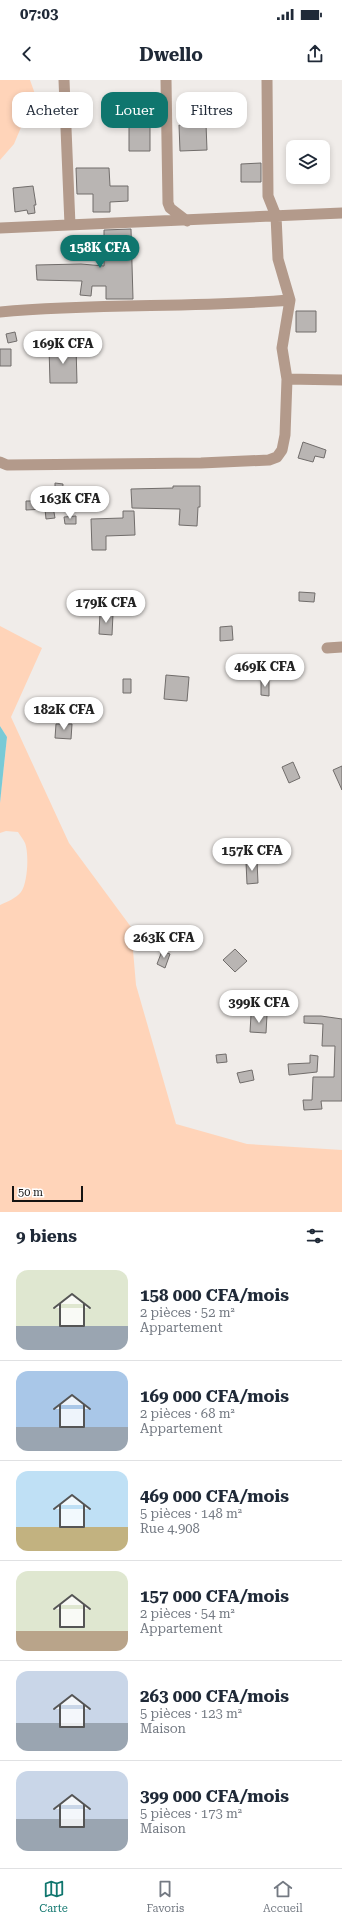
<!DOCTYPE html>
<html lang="fr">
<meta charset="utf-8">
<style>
:root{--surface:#fff;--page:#f2f2f3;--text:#1f2937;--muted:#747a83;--line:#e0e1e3;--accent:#0f766e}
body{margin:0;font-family:"Roboto Serif",serif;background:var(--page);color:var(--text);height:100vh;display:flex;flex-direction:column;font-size:15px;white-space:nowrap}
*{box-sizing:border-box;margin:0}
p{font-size:13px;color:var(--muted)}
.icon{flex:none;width:22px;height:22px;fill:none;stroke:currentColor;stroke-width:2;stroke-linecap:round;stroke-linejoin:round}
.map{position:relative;height:1132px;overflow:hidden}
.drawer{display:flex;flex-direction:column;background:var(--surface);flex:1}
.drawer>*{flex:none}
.banner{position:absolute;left:12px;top:12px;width:318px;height:36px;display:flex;gap:8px}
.tools{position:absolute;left:286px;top:60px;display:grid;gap:8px}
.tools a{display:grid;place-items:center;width:44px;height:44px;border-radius:8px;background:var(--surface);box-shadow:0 2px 6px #0003;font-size:20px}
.scale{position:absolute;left:12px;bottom:10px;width:71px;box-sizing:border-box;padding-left:4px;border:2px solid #151413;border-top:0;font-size:11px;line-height:14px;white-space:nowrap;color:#151413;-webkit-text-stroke:3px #fff;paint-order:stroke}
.price{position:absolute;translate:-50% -34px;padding:0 9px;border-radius:14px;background:#fff;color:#222;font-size:13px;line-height:26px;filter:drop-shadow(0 1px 2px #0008)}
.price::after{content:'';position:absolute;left:50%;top:24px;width:12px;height:9px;margin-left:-6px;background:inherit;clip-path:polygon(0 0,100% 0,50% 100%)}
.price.current{background:var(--accent);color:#fff}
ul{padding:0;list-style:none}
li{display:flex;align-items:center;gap:12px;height:100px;padding:0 16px}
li+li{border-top:1px solid var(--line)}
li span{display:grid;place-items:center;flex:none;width:112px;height:80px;border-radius:12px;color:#555}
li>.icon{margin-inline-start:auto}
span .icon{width:48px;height:48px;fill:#fffc;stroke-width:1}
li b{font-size:17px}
h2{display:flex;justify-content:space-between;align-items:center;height:48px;padding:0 16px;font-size:17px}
.chip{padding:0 14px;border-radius:12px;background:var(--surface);box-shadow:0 2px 6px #0003;font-size:14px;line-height:36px}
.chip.current{background:var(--accent);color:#fff}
.status{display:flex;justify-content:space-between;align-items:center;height:28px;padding:0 20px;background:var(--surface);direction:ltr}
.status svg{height:11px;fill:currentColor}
header{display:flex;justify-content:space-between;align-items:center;height:52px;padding:0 16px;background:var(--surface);font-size:18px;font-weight:700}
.dock{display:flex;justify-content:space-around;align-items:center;height:56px;border-top:1px solid var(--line);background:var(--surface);font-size:11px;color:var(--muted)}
.dock a{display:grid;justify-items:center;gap:2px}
.dock .current{color:var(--accent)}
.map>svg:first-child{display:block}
</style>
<div class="status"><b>07:03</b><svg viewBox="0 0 49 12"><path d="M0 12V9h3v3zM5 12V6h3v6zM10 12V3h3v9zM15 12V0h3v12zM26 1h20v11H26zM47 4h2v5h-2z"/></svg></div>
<header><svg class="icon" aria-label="back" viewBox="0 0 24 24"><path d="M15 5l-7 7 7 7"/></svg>Dwello<svg class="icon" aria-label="share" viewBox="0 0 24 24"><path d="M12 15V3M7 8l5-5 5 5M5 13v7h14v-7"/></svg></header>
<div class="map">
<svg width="342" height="1132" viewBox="0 0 342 1132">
<rect width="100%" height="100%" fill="#f0ece9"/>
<path fill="#ffd4b9" d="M 0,0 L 30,0 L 35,14 L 14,64 L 0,80 Z
M 0,546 L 42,568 L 11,637 L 69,763 L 131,847 L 136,905 L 176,1044 L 247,1064 L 342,1070 L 342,1132 L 0,1132 L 0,825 C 7,822 16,818 21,812 C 28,803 29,773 25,763 C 23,759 20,755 18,752 L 6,751 L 0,753 L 0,723 L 7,657 L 0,646 Z"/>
<path fill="#79cad6" d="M 0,646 L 7,657 L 0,723 Z"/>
<path fill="#b9b5b3" stroke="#716d6b" d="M 206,44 L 207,70 L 180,71 L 179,45 Z
M 129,45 L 150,45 L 150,71 L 129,71 Z
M 261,83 L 261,102 L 241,102 L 241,84 Z
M 76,88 L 109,88 L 110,106 L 128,106 L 128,121 L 110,122 L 110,132 L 93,132 L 93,114 L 77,114 Z
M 33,106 L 36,125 L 34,125 L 35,133 L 28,134 L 27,130 L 15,132 L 13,108 Z
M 131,149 L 133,219 L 106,219 L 106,206 L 92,206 L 91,216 L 80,215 L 82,201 L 37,200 L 36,185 L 81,184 L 104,186 L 104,150 Z
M 296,231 L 316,231 L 316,252 L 296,252 Z
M 15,252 L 17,261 L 8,263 L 6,254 Z
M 76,266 L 77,303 L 50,303 L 49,267 Z
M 0,269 L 11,269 L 11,286 L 0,286 Z
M 303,362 L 326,370 L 324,378 L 315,376 L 313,382 L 298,378 Z
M 55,403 L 63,404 L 62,420 L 55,420 Z
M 173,406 L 200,406 L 200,427 L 198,427 L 197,446 L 179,445 L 180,429 L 132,428 L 131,409 L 173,408 Z
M 26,421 L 52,421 L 55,438 L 46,439 L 45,429 L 26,430 Z
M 123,431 L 134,431 L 135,455 L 106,456 L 106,470 L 92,470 L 91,439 L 123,438 Z
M 76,436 L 76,444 L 65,444 L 64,437 Z
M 299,512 L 315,513 L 314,522 L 299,521 Z
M 100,533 L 113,534 L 112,555 L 99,554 Z
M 232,546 L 233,560 L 220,561 L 220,547 Z
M 166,595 L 189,597 L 187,621 L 164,619 Z
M 123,599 L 131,599 L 131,613 L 123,613 Z
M 261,599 L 269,600 L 269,616 L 261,615 Z
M 56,644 L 72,644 L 71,659 L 55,658 Z
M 293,682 L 300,698 L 289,703 L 282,687 Z
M 342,686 L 342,710 L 333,690 Z
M 257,781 L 258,803 L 247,804 L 246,782 Z
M 235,869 L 247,881 L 235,892 L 223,880 Z
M 162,871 L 170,874 L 165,888 L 157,884 Z
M 251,935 L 267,935 L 266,953 L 250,952 Z
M 304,936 L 321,936 L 342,939 L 342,1021 L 321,1021 L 322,1029 L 304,1030 L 303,1020 L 312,1020 L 313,997 L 334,997 L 335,966 L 322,966 L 323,944 L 304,943 Z
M 226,974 L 227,982 L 217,983 L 216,975 Z
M 310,975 L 318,976 L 317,992 L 289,995 L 288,984 L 310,983 Z
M 252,990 L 254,1000 L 240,1003 L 237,993 Z"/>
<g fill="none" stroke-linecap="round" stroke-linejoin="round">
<path stroke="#b39a8b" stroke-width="11" d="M 64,0 L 70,145
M 166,0 L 168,123 L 170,128 L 187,141
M 0,148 L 342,133
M 0,232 C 97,223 194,228 290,220
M 287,299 L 342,300
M 0,382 L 7,385 L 201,383 L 269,380 L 277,377 L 282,370 L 285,355 L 287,299 L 282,268 L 290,220 L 278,179 L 276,136 L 268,116 L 267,0
M 327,568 L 342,567"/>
</g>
</svg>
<div class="tools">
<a><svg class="icon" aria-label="layers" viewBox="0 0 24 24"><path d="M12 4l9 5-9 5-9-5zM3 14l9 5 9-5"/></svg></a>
</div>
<div class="scale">50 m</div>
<b class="price current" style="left:100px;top:189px">158K CFA</b>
<b class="price" style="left:63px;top:285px">169K CFA</b>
<b class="price" style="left:70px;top:440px">163K CFA</b>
<b class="price" style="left:106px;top:544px">179K CFA</b>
<b class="price" style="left:265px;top:608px">469K CFA</b>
<b class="price" style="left:64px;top:651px">182K CFA</b>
<b class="price" style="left:252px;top:792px">157K CFA</b>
<b class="price" style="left:164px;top:879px">263K CFA</b>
<b class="price" style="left:259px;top:944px">399K CFA</b>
<div class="banner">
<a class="chip">Acheter</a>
<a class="chip current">Louer</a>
<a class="chip">Filtres</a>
</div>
</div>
<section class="drawer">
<h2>9 biens<svg class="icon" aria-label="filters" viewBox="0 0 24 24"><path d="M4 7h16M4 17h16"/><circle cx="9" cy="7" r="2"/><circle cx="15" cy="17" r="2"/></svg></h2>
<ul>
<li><span style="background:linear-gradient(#dfe7d0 70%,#9aa5b1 0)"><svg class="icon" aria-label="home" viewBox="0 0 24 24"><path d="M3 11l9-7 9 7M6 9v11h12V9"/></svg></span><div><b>158 000 CFA/mois</b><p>2 pièces · 52 m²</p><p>Appartement</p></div></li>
<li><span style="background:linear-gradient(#a9c7e8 70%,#9aa5b1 0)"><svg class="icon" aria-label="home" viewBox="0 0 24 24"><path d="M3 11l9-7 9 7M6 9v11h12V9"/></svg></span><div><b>169 000 CFA/mois</b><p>2 pièces · 68 m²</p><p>Appartement</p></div></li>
<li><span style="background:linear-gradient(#bfe0f5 70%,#c2b280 0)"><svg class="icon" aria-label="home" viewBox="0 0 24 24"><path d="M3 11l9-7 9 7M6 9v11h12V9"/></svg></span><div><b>469 000 CFA/mois</b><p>5 pièces · 148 m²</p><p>Rue 4.908</p></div></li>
<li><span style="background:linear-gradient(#dfe7d0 75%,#b9a48a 0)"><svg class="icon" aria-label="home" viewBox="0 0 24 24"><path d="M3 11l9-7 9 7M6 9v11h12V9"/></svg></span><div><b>157 000 CFA/mois</b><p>2 pièces · 54 m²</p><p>Appartement</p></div></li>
<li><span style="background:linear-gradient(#c9d6e8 65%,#9aa5b1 0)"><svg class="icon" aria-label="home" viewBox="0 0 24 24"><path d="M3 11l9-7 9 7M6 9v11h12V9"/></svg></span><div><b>263 000 CFA/mois</b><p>5 pièces · 123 m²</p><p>Maison</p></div></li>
<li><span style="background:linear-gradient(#c9d6e8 60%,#9aa5b1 0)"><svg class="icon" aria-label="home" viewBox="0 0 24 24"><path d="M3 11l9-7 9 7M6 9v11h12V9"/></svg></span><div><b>399 000 CFA/mois</b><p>5 pièces · 173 m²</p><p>Maison</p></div></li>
</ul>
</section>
<nav class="dock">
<a class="current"><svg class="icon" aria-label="map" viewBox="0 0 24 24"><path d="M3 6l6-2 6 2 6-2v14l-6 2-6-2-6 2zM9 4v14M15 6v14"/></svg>Carte</a>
<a><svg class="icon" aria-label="saved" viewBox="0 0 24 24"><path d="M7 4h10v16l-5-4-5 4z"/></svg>Favoris</a>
<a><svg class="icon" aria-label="home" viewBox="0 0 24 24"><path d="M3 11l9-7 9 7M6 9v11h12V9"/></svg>Accueil</a>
</nav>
